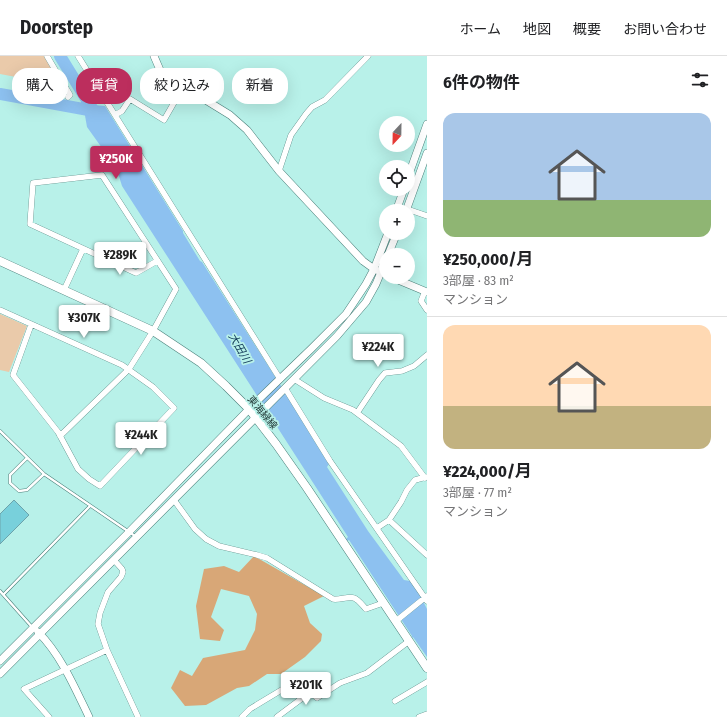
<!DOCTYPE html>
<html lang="ja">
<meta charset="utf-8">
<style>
:root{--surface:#fff;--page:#f6f6f6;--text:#202124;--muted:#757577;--line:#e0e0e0;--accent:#bc2e5d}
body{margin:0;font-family:"Fira Sans Condensed","Noto Sans JP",sans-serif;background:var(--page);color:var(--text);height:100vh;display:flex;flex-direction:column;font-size:15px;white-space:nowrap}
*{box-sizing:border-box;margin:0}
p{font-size:13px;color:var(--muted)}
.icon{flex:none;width:22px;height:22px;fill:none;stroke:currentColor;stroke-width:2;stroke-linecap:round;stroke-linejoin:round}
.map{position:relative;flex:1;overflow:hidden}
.drawer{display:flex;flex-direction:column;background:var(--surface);width:300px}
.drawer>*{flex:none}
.banner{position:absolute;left:12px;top:12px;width:355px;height:36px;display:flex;gap:8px}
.needle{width:26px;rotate:202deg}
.fabs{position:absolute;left:379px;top:60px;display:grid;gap:8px}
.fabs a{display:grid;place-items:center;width:36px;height:36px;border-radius:50%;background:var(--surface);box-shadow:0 4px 16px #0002;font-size:20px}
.price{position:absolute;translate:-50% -34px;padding:0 9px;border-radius:4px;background:#fff;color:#222;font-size:13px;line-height:26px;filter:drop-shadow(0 1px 2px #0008)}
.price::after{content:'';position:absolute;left:50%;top:24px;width:12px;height:9px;margin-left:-6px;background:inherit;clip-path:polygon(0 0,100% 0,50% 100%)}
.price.current{background:var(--accent);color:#fff}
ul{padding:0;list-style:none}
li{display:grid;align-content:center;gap:8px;height:212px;padding:0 16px}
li+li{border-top:1px solid var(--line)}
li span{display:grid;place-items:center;height:124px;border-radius:12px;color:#555}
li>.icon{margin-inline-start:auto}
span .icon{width:72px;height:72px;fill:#fffc;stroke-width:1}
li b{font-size:17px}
h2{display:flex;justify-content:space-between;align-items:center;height:48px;padding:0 16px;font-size:17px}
.tag{padding:0 14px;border-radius:16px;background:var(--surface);box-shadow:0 4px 16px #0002;font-size:14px;line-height:36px}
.tag.current{background:var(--accent);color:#fff}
header{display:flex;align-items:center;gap:24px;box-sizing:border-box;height:56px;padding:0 20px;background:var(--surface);border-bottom:1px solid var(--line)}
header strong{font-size:19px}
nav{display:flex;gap:22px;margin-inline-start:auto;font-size:14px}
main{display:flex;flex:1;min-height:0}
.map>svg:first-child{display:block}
</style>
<header>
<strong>Doorstep</strong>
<nav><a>ホーム</a><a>地図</a><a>概要</a><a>お問い合わせ</a></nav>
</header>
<main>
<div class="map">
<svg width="427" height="661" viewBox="0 0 427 661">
<rect width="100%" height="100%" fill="#b8f1e9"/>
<path fill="#eacaaa" d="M 0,0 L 45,0 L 61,25 L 59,29 L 0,18 Z
M 0,258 L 27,270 L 9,316 L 0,314 Z"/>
<path fill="#d8a777" d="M 254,500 L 324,540 L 304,550 L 310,567 L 322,578 L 321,585 L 305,601 L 281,618 L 267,618 L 249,630 L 237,632 L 206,649 L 185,650 L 171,632 L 180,614 L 192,620 L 203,602 L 245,594 L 255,574 L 257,558 L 249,540 L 221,533 L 211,561 L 224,574 L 220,585 L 200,583 L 196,550 L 204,513 L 224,510 L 239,516 Z"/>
<path fill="#8dc1f0" d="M 83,48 L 105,50 L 183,175 L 183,177 L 200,205 L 202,206 L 297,355 L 310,378 L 329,408 L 327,411 L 368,475 L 404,524 L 410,525 L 418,535 L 427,553 L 427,601 L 413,581 L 412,582 L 412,580 L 349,484 L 347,485 L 346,483 L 348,481 L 122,130 L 118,117 L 107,99 L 105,99 L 101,101 L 102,92 L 87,71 Z"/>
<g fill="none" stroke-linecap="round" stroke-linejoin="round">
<path stroke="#8dc1f0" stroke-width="12" d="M 60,0 L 98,62
M 0,38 L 94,55"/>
</g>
<path fill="#78d0db" stroke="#6ca3ab" d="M 14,444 L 29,459 L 0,488 L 0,458 Z"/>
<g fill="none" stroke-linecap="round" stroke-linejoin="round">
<g stroke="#497f79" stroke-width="3.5">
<path id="service" d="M 0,375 L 44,418 L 135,480
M 27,402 L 10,419 L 10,427 L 19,435 L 27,434 L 44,418
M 0,535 L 32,571
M 4,538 L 90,450"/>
</g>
<g stroke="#497f79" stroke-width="6">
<path id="minor" d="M 47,0 L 70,39 L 68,41
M 78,0 L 280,323
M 115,59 L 122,55 L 130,43 L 164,64 L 183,31
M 279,115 L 291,79 L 306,58 L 312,51 L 325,44 L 368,0
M 407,153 L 427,160
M 64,234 L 83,193
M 425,235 L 421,245 L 427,254
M 0,254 L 122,309 L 153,331 L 174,352 L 100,430 L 89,423 L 78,413 L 58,376 L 13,319 L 31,269
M 294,323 L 324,342 L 353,354 L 401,390 L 425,422
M 285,332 L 330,405 L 427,545
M 357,357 L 379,324 L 385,317 L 402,315 L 414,310 L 427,299
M 60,380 L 129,313 L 153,275 L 176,233 L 102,119 L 33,127 L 30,168 L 136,217 L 157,205
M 174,444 L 195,473 L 206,483 L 219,490 L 257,499 L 267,502 L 333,543 C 340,544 349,540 354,542 C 358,543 363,550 366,553 L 383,547
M 389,464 L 427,499
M 377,472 L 389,464 L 401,446 L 407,434 L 415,424 L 426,421
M 114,504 L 122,513 L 123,516 L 121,521 L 108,536 L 100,557 L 98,568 L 107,594 L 138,661
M 396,565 L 427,540
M 395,645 L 427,626
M 49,661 L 24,633 L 107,594
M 242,661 L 250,653 L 293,627 L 300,628 L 317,642 L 340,627 L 367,617 L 409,585
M 277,661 L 301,643 L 290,629
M 419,661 L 427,658"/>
</g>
<g stroke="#497f79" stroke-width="8">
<path id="tertiary" d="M 154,0 L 160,14 L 165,19 L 230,59 L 247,74 L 279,115 L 363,205 L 374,213 L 386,218
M 408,121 L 427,68
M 396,155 L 404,133
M 406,155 L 427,97
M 388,199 L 397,177
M 391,221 L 427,236
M 38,576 C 61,599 75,632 89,661
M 0,605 L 129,476 L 256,346 L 311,293 L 346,258 L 366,228 L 374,213 L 388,177
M 0,618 L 337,280 L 366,246 L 376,228 L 386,204"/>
</g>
<g stroke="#497f79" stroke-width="9">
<path id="secondary" d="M 0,205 L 153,275 L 201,307 L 226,330 L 249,353 L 276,388 L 307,432 L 427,612"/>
</g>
<use href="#service" stroke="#fff" stroke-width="2.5"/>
<use href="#minor" stroke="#fff" stroke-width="5.5"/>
<use href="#tertiary" stroke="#fff" stroke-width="7"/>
<use href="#secondary" stroke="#fff" stroke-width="8"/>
</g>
<g text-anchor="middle" stroke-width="3.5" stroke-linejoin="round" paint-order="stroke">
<g font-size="10" fill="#233a38" stroke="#b8f1e9">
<text transform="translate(263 356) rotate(50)" y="4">東海緑線</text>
</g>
<g font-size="11" font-style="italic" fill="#113857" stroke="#b8f1e9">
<text transform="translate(240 292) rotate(60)" y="4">大田川</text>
</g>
</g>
</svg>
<div class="fabs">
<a><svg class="needle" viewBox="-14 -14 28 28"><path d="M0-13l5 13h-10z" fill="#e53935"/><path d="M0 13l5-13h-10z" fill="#757577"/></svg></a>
<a><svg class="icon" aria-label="locate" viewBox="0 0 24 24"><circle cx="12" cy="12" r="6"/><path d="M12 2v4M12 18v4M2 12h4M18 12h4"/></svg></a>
<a>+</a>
<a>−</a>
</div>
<b class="price current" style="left:116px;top:124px">¥250K</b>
<b class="price" style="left:120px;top:220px">¥289K</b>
<b class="price" style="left:84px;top:283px">¥307K</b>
<b class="price" style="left:378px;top:312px">¥224K</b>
<b class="price" style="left:141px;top:400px">¥244K</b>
<b class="price" style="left:306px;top:650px">¥201K</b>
<div class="banner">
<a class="tag">購入</a>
<a class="tag current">賃貸</a>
<a class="tag">絞り込み</a>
<a class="tag">新着</a>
</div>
</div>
<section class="drawer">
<h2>6件の物件<svg class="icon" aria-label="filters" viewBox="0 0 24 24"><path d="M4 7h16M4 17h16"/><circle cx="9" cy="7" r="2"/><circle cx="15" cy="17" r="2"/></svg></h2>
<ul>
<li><span style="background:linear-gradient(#a9c7e8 70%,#8fb573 0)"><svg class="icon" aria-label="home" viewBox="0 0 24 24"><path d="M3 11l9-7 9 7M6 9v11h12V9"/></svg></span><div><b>¥250,000/月</b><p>3部屋 · 83 m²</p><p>マンション</p></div></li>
<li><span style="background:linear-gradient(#ffd9b3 65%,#c2b280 0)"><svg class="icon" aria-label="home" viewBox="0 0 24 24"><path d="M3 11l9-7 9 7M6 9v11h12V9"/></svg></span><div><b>¥224,000/月</b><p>3部屋 · 77 m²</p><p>マンション</p></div></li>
</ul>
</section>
</main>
